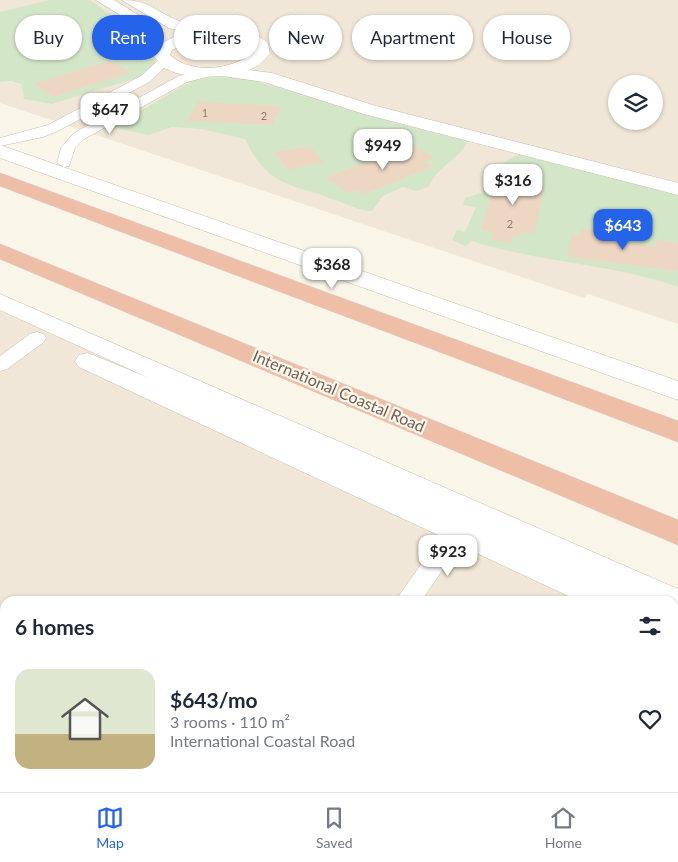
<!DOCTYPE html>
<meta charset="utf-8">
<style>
:root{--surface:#fff;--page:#f6f6f7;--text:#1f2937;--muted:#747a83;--line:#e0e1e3;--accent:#2563eb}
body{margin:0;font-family:Lato,sans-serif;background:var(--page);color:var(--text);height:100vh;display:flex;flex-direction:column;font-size:19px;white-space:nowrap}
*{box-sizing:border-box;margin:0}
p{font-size:16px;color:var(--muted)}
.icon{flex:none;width:28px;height:28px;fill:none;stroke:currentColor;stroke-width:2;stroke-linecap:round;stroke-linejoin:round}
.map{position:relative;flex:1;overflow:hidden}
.details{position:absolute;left:0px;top:596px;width:679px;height:196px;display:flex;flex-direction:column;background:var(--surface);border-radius:15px 15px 0 0;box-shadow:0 1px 4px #0004}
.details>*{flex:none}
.top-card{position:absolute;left:15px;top:15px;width:649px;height:45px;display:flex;gap:10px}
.fabs{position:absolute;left:608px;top:75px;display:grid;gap:10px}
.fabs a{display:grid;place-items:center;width:55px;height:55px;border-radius:50%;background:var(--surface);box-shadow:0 1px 4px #0004;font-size:25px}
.price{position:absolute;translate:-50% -42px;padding:0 11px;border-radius:10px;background:#fff;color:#222;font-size:16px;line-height:32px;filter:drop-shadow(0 1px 2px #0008)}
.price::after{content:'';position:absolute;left:50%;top:30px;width:15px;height:11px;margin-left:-8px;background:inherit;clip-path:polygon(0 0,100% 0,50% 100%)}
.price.selected{background:var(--accent);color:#fff}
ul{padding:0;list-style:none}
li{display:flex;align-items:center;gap:15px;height:125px;padding:0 15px}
li span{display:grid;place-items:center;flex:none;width:140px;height:100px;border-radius:15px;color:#555}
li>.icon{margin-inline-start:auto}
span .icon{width:60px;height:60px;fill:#fffc;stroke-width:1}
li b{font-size:21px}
h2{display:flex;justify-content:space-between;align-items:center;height:60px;padding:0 15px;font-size:21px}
.pill{padding:0 18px;border-radius:22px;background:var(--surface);box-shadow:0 1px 4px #0004;font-size:18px;line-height:45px}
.pill.selected{background:var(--accent);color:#fff}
.menu{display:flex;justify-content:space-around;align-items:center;height:70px;border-top:1px solid var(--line);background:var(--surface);font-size:14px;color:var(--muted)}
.menu a{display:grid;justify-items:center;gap:2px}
.menu .selected{color:var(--accent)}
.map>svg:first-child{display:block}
</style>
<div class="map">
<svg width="678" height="792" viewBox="0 0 678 792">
<rect width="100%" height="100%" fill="#faf5e9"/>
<path fill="#f1e7d8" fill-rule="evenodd" d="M 0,0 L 678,0 L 678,324 L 588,294 L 584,298 L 0,103 ZM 616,84 L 654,84 L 654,121 L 616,121 Z
M 0,302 L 664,601 L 5,601 L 5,788 L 674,788 L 674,606 L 678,607 L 678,792 L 0,792 Z"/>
<path fill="#d3e7c8" d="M 50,0 L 90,0 L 151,44 L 156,64 L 147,75 L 52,104 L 24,99 L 21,84 L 11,81 L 0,82 L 0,12 Z
M 232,77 L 258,82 L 456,136 L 468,141 C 459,160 436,167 429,187 L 416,191 L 403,187 L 383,196 L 372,211 C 358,211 348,204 335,200 C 291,183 268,188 245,139 L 201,129 L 172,127 L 148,135 L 112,127 L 197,78 Z
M 522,154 L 678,195 L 678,287 C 611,263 540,263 472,241 L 466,246 L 452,240 L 457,230 L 465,232 L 476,207 L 463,205 L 465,198 L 481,193 C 491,174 500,160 522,154 Z"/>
<path fill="#edd7c3" d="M 110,61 L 131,72 L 54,97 L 33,84 Z
M 198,101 L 223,103 L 281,106 L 273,125 L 187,121 Z
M 413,145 L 435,158 L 422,163 L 436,165 L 365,194 L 358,190 L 349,193 L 325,178 Z
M 310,146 L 324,162 L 288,170 L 274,152 Z
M 511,170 L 531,173 L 530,177 L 536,178 L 535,182 L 545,184 L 534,234 L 521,232 L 520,237 L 513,236 L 511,243 L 491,240 L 494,232 L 481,230 L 498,173 L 509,175 Z
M 581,229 L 613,233 L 613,240 L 646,245 L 656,246 L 656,240 L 678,243 L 678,271 L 568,257 L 571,234 L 580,236 Z"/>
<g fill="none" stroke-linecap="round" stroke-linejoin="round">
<g stroke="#ccbeb0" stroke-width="1">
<path id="street" d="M 165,57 L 171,61 L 149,82 L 58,131 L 43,137 L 0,146 L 0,138 L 48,125 L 141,76 L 161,58 Z
M 210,68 L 214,69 L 216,72 L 214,75 L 187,82 L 84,139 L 75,148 L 69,166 L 64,167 L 57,163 L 61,148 L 74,133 L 179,76 Z
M 37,332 L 44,334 L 46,338 L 44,342 L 7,369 L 0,371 L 0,356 L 30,334 Z
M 458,521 L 466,524 L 470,530 L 421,601 L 395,601 L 450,524 Z
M 0,613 L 5,615 L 5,637 L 0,635 Z
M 259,788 L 321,788 L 323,792 L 257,792 Z"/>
</g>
<g stroke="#cebeae" stroke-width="1">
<path id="secondary" d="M 96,0 L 114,0 L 151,23 L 148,26 L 138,26 Z
M 122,0 C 150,0 154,11 179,21 C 208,34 242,20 268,43 L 270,54 L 259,65 L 249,70 L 272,73 L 376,106 L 678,183 L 678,195 L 364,114 L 264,82 L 222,76 L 196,77 L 176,73 L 164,68 L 154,56 L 158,45 L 184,32 L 169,28 ZM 206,37 L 238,39 L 254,47 L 254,52 C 233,70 191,75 170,55 L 172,50 L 189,41 Z
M 0,145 L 678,381 L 678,400 L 0,158 Z
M 0,294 L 678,589 L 678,613 L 674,614 L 674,601 L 638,601 L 627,596 L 629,601 L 579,601 L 79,367 L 75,361 L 79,355 L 88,353 L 149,378 L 0,310 Z
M 674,615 L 678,616 L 678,647 L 674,646 Z"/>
</g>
<g stroke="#d8d2ce" stroke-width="1">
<path id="highway" d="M 0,173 L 678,421 L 678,442 L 0,186 Z
M 0,244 L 678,520 L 678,545 L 0,259 Z"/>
</g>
<use href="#street" fill="#fff" fill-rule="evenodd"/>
<use href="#secondary" fill="#fff" fill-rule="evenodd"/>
<use href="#highway" fill="#eebea6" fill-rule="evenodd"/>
</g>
<g text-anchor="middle" stroke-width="4.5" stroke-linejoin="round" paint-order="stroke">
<g font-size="11" fill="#917c6c">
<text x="205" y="117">1</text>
<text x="264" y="120">2</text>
<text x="510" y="228">2</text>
</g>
<g font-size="16" fill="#725e4f" stroke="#fdf9ef">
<text transform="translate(339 391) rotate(23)" y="6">International Coastal Road</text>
</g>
</g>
</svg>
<div class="fabs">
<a><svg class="icon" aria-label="layers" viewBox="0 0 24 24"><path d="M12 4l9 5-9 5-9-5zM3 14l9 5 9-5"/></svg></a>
</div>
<b class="price" style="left:110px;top:135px">$647</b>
<b class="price" style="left:383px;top:171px">$949</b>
<b class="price" style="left:513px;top:206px">$316</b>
<b class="price selected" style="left:623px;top:251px">$643</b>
<b class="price" style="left:332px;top:290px">$368</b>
<b class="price" style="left:448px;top:577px">$923</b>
<div class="top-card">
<a class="pill">Buy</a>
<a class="pill selected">Rent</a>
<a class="pill">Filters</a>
<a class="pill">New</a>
<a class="pill">Apartment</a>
<a class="pill">House</a>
</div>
<section class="details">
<h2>6 homes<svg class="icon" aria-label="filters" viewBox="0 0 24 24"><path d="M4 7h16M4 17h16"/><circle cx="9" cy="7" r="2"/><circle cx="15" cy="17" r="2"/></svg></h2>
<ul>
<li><span style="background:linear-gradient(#dfe7d0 65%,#c2b280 0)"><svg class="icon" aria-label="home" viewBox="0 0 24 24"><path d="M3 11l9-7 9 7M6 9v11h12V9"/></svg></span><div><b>$643/mo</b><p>3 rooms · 110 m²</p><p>International Coastal Road</p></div><svg class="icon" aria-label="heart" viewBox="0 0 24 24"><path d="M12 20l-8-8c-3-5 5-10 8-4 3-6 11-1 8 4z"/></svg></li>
</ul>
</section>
</div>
<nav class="menu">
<a class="selected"><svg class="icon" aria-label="map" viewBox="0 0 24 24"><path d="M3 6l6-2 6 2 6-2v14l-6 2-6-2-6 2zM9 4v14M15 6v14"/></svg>Map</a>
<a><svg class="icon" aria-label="saved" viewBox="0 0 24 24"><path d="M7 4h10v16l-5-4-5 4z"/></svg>Saved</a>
<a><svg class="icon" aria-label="home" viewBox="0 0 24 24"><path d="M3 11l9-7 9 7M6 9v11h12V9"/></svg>Home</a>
</nav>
